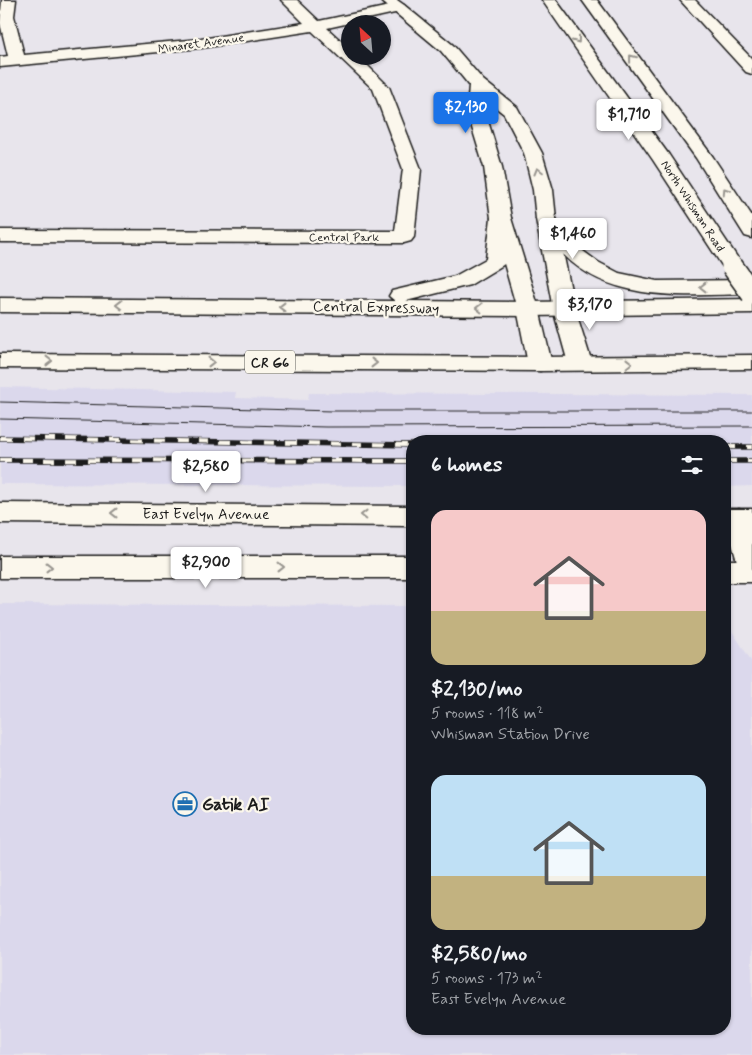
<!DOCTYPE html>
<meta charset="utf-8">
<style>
:root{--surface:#171b24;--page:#242831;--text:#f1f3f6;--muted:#9ea1a6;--accent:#1a73e8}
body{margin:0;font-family:Mynerve,sans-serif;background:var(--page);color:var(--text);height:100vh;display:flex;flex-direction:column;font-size:19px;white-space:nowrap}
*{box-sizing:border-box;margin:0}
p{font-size:16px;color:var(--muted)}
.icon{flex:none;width:28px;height:28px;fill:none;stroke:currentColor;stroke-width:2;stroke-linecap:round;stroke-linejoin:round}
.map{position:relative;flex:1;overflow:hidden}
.panel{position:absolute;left:406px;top:435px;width:325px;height:600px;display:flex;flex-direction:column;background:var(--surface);border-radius:20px;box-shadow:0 1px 4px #0004}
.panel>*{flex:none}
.needle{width:32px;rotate:334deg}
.buttons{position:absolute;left:341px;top:15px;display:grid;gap:10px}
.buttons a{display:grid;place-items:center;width:50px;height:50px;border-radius:50%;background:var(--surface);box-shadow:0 1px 4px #0004;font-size:25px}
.price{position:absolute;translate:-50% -42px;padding:0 11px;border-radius:5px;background:#fff;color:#222;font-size:16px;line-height:32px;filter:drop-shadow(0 1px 2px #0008)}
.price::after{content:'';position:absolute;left:50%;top:30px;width:15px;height:11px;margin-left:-8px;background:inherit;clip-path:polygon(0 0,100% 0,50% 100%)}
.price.selected{background:var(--accent);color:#fff}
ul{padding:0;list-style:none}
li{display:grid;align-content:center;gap:10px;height:265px;padding:0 25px}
li span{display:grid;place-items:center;height:155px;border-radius:15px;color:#555}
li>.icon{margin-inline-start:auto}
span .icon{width:90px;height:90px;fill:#fffc;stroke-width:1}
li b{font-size:21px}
h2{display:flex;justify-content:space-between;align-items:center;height:60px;padding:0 25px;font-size:21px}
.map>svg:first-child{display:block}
</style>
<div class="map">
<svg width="752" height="1055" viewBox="0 0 752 1055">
<rect width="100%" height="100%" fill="#e8e5ec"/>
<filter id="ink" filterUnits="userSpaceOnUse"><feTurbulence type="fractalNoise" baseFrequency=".02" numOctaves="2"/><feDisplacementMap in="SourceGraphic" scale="10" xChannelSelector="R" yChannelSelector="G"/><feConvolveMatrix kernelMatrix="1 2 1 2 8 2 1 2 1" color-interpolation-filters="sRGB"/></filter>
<g filter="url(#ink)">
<path fill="#dbd8ec" d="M 0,387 L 236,392 L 235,398 L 308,400 L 309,393 L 752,395 L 752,486 L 725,487 L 725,441 L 412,441 L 412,486 L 0,484 Z
M 0,604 L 412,606 L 412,1029 L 725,1029 L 725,620 L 752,662 L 752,1055 L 0,1055 Z"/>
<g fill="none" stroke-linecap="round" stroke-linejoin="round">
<g stroke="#1c1c1c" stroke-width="3">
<path id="minor" d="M 2,0 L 16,0 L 14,16 L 24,55 L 201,39 L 304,23 L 281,0 L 297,0 L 319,21 L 399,4 L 404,5 L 406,8 L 404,11 L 327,28 L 350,49 L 350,56 L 358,56 L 389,87 L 421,169 L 414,237 L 411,241 L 404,243 L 0,242 L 0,230 L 395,231 L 403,169 L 373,89 L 312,31 L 201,48 L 0,67 L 0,57 L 8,56 L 0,23 Z
M 680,0 L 695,0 L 752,59 L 752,74 L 746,72 Z
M 739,509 L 749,512 L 752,518 L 752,576 L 742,573 L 738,565 L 725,519 L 729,512 Z"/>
</g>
<g stroke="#1c1c1c" stroke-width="3">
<path id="major" d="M 380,0 L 397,0 L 404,5 L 453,45 L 483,80 L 517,107 L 542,153 L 553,190 L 556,219 L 575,309 L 592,363 L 588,368 L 580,370 L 572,368 L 568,363 L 553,309 L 536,219 L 533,190 L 524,153 L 504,114 L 485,99 L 485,111 L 502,167 L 511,218 L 539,309 L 552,364 L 548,369 L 540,371 L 532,369 L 528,364 L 517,309 L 491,218 L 484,167 L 467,111 L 469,85 L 441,51 Z
M 542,0 L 556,0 L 669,155 L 743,266 L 739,270 L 732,272 L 725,270 L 653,160 Z
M 582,0 L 597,0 L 713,157 L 752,216 L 752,238 L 745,236 L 696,158 Z
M 0,503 L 412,506 L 412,526 L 0,523 Z
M 725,509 L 752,509 L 752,529 L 725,529 Z
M 0,556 L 412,556 L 412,578 L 0,578 Z
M 725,560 L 752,560 L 752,582 L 725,582 Z"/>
</g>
<g stroke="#1c1c1c" stroke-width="3">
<path id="highway" d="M 501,212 L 508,214 L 511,218 L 507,261 L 503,265 L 470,285 L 406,301 L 528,302 L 752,299 L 752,313 L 528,316 L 0,312 L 0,298 L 395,301 L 389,296 L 392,291 L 455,276 L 486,259 L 491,218 L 494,214 Z
M 546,213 L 553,215 L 579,248 L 598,262 L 619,273 L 657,281 L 752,280 L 752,294 C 689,295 613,304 564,255 C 553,245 544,231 536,219 L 539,215 Z
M 0,354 L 540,357 L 752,355 L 752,369 L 540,371 L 0,368 Z"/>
</g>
<use href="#minor" fill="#fbf7ec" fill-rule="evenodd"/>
<use href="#major" fill="#fbf7ec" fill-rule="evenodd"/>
<use href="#highway" fill="#fbf7ec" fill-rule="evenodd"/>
<path stroke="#1c1c1c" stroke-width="1" d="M 0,402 L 332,411 L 752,411
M 0,419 L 326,427 L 752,426"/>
<g stroke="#1c1c1c" stroke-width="5.5">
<path id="rail" d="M 0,438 L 412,445
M 725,447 L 752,447
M 0,460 L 412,461
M 725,461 L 752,461"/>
</g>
<use href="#rail" stroke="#fbf7ec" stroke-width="4" stroke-dasharray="11" stroke-linecap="butt"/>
<g stroke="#1c1c1c" stroke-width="24" stroke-linecap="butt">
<path id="major-bridge" d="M 732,266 L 752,294"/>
</g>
<use href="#major-bridge" stroke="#fbf7ec" stroke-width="21"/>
</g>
<defs><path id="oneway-chevron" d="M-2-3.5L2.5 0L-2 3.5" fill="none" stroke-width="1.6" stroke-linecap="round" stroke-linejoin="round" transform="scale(1.25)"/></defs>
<g stroke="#97948e">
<use href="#oneway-chevron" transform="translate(577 40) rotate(54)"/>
<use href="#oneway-chevron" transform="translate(632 58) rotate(-128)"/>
<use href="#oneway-chevron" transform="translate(538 171) rotate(-105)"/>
<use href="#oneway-chevron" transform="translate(726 191) rotate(-123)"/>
<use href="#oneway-chevron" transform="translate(703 287) rotate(-180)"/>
<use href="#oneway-chevron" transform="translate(119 305) rotate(-180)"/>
<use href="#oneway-chevron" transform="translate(282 307) rotate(-180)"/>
<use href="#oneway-chevron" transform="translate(479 308) rotate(-179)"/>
<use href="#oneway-chevron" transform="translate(49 361)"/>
<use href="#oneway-chevron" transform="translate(211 362)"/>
<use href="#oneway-chevron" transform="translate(374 363)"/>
<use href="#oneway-chevron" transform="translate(629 363) rotate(-1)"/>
<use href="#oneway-chevron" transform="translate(114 513) rotate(-180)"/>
<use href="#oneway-chevron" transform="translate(364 515) rotate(-179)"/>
<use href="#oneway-chevron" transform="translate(49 567)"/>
<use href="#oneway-chevron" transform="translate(281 567)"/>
</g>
</g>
<defs>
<g id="office-ring" transform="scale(1.25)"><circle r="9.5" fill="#fbf7ec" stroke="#1f6fb2" stroke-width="1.5"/><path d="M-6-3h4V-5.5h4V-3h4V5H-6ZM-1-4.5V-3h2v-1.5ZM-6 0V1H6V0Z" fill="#1f6fb2"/></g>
</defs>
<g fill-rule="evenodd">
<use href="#office-ring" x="185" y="804"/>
</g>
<g text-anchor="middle" stroke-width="4.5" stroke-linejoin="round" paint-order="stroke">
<g font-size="12" fill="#1c1c1c" stroke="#fbf7ec">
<text transform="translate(201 43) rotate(-8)" y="4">Minaret Avenue</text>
<text transform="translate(693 206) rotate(57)" y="4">North Whisman Road</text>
<text x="344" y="241">Central Park</text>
</g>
<rect fill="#fbf7ec" stroke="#5f5e5a" stroke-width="1" x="245" y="350.5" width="50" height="23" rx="4"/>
<g font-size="14" font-weight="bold" fill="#1c1c1c">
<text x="270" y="367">CR G6</text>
</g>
<g font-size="15" fill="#1c1c1c" stroke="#fbf7ec">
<text transform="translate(376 307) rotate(1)" y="5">Central Expressway</text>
<text x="206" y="519">East Evelyn Avenue</text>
</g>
<g font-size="18" font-weight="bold" fill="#1c1c1c" stroke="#fbf7ec" text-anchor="start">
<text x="202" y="810">Gatik AI</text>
</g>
</g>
</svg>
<div class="buttons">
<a><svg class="needle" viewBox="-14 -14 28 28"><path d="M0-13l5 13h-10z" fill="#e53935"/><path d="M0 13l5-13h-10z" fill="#9ea1a6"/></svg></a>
</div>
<b class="price selected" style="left:466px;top:134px">$2,130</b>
<b class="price" style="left:629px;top:141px">$1,710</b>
<b class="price" style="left:573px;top:260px">$1,460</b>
<b class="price" style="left:590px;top:331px">$3,170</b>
<b class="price" style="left:206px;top:493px">$2,580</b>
<b class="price" style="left:206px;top:589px">$2,900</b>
<section class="panel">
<h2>6 homes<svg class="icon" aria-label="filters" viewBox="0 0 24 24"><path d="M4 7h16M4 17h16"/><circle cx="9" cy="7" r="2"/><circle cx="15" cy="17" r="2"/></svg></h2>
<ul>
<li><span style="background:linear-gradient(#f6c9c9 65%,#c2b280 0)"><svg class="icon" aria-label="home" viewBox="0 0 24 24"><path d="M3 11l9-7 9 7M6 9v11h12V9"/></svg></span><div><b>$2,130/mo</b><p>5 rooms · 118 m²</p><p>Whisman Station Drive</p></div></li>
<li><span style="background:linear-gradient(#bfe0f5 65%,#c2b280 0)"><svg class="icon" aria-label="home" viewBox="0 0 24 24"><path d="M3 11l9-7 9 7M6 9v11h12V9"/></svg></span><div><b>$2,580/mo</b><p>5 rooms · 173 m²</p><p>East Evelyn Avenue</p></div></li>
</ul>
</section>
</div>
